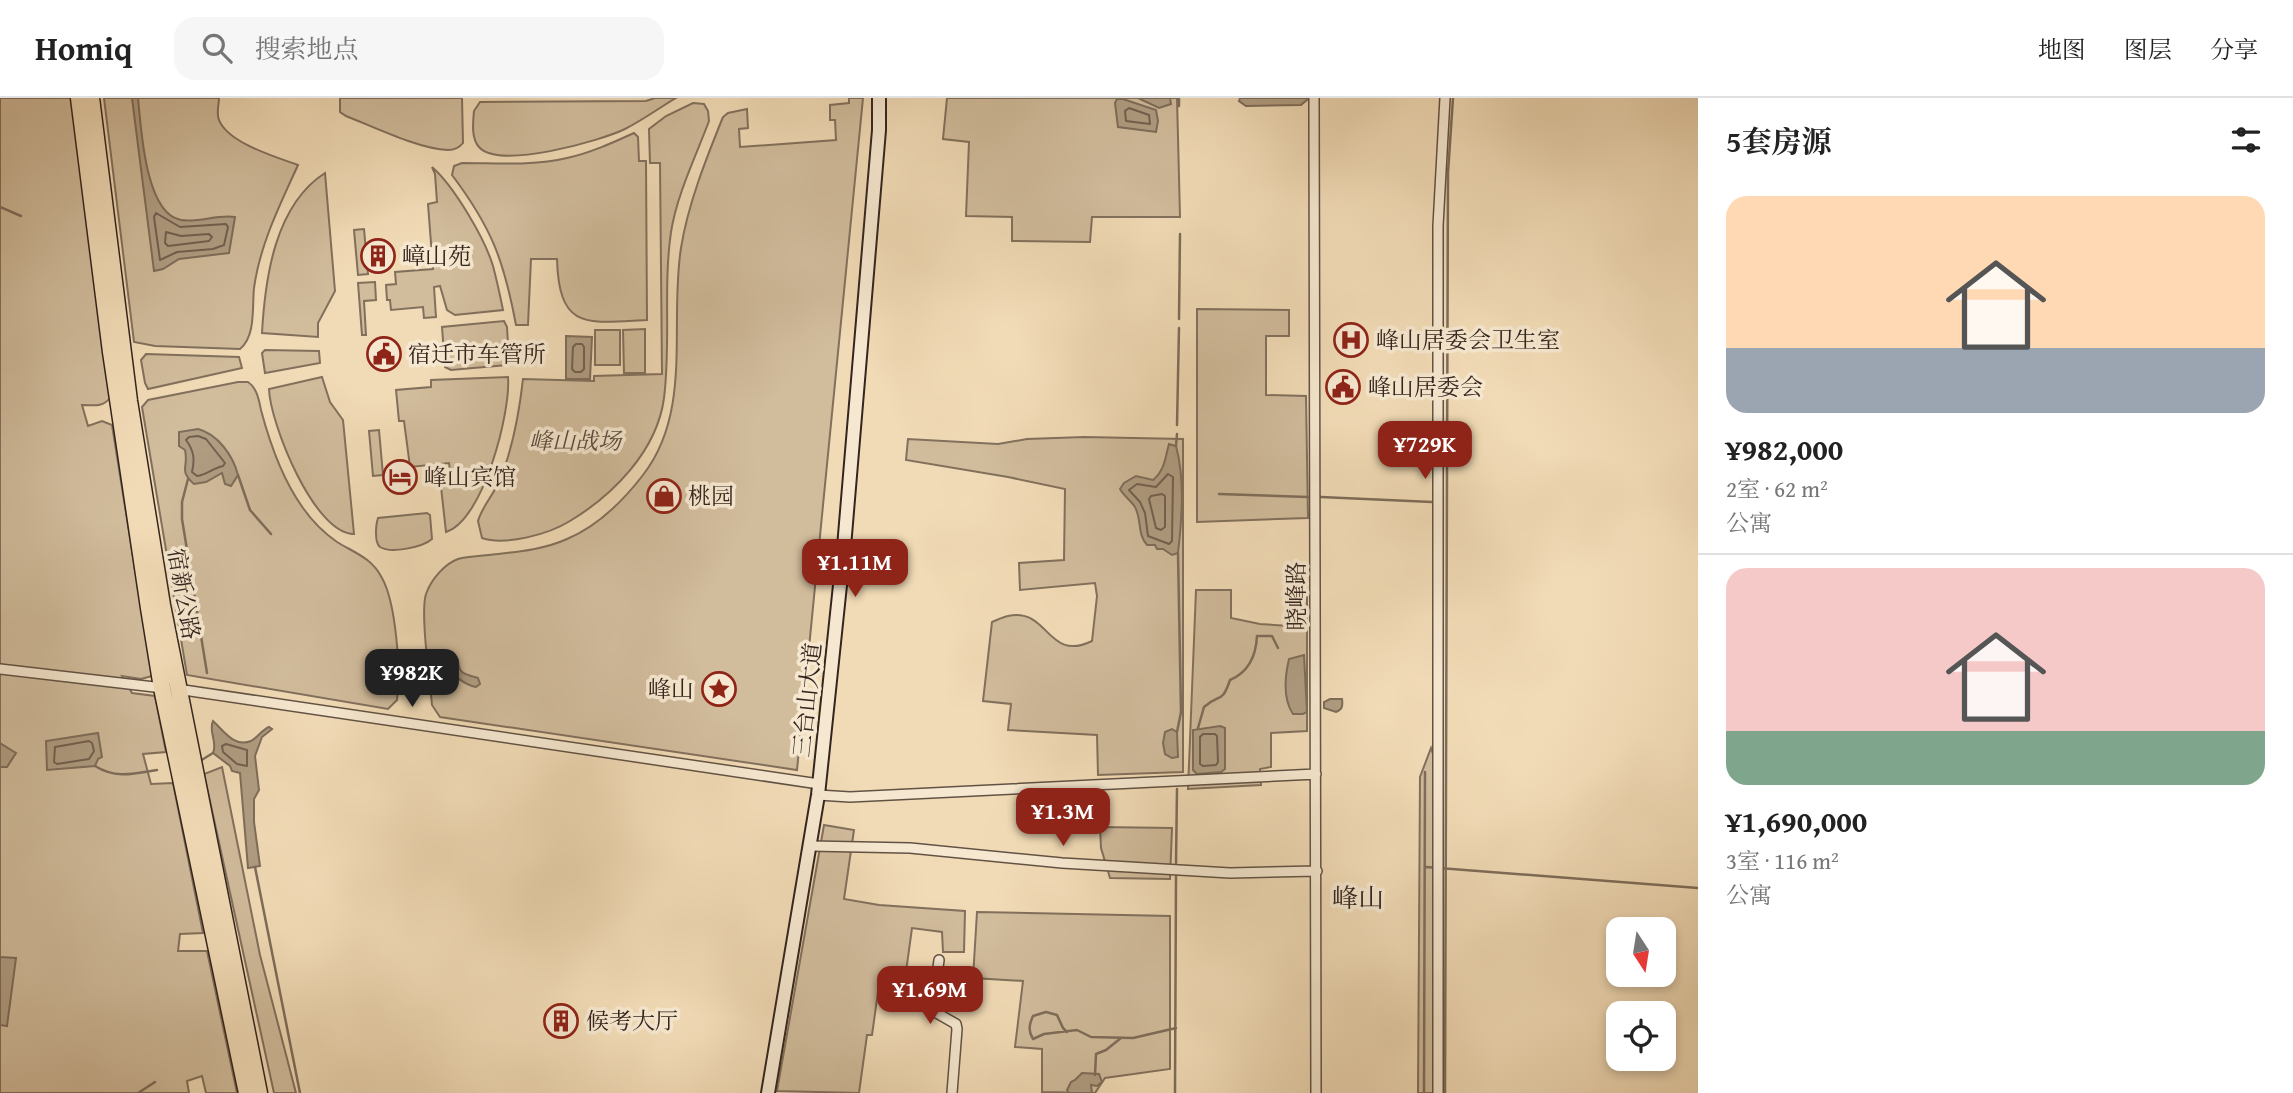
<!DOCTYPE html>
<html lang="zh">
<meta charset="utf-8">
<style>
:root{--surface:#fff;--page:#f6f6f6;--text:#222;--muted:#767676;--line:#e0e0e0;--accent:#8f2418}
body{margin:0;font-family:"Gentium Book Plus","Noto Serif SC",serif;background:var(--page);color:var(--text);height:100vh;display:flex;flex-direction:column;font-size:26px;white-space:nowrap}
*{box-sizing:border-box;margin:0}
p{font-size:23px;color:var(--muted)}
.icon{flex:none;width:38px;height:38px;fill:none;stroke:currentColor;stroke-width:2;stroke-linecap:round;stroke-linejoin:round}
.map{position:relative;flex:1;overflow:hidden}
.side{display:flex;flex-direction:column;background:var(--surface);width:595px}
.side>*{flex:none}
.needle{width:46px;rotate:168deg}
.tools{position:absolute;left:1606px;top:819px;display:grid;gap:14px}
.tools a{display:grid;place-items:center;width:70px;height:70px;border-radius:14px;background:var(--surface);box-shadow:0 4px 10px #0003;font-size:35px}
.price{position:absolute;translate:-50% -60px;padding:0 16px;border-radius:14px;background:var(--accent);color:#fff;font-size:23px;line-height:46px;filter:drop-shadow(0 2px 4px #0008)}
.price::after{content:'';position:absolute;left:50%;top:42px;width:21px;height:16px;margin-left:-10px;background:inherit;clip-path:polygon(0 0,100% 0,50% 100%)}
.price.selected{background:#222;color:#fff}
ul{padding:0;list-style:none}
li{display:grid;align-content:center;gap:14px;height:371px;padding:0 28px}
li+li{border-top:2px solid var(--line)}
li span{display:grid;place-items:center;height:217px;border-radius:21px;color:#555}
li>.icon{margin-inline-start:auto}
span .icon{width:126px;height:126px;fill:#fffc;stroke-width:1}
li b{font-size:30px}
h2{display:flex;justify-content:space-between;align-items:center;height:84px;padding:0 28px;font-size:30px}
header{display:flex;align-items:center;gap:42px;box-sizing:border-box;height:98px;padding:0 35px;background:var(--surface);border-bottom:2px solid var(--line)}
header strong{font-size:33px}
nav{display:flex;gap:38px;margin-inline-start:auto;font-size:24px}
.search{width:490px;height:63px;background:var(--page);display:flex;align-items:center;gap:18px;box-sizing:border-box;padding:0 24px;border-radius:21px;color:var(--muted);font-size:26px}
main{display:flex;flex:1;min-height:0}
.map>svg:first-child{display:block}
</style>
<header>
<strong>Homiq</strong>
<div class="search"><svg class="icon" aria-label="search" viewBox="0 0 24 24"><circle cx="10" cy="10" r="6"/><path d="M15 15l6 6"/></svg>搜索地点</div>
<nav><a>地图</a><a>图层</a><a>分享</a></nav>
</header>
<main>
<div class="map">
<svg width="1698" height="995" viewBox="0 0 1698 995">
<rect width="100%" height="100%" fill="#f1dbb6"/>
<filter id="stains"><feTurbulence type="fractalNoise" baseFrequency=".00286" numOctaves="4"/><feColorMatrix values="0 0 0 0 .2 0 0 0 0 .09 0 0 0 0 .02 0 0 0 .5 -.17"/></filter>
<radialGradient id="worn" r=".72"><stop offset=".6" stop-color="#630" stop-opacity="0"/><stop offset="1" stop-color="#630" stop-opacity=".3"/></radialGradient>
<path fill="#d1bc9c" stroke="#82705d" stroke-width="2" d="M 0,0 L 72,0 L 110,300 C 102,310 93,307 82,307 L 88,328 L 102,323 L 112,327 L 152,578 L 141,581 L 122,578 L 132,595 L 155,598 L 166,654 L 143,656 L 151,686 L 173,685 L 203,835 L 180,836 L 178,853 L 207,853 L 237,995 L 206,995 L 202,978 L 187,983 L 189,995 L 0,995 Z
M 104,0 L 219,0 C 219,7 216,15 219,22 C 228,45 276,59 298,67 C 280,107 260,146 254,190 C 252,209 256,238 240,251 L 155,248 L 134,244 Z
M 340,0 L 462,0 L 463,45 C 459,50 455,52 448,52 C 419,51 374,29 346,18 L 340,14 Z
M 655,0 L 676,0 C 659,10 643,22 625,31 C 600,43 499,72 479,49 C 471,40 473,24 474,13 L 480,4 L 646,3 Z
M 849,0 L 863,0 L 797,672 L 440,619 L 432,607 C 430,583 420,515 426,496 C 431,482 444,466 458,461 C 467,458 479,458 489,457 C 515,454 543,452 567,441 C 598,428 623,403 643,377 C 693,313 669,225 681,150 C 688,106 706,61 723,19 L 728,15 L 747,11 L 748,30 L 739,31 L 740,49 L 836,42 L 835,22 L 830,22 L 830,7 L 849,5 Z
M 947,0 L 1177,0 L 1180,119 L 1092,119 L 1090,144 L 1012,143 L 1012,119 L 966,118 L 969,44 L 943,41 Z
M 693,5 L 704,6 L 708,13 L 709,23 C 696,58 677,96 671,134 C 663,189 671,245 664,300 C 657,353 613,397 570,423 C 549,436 506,448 482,440 L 478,423 C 482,409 493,397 499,384 C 513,351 519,316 523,281 L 594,283 L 594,278 L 662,276 L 660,65 L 650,65 L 649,31 L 666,18 Z
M 634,35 L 638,39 L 639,63 L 646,63 L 647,222 C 587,225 559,233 557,161 L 531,161 L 528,227 L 516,227 C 504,163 492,130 452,77 L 454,68 L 462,65 C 497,65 532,68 567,60 C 590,55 612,45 634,35 Z
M 432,69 C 454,88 485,141 493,168 C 497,183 500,197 503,212 L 455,217 L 447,212 L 440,188 L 434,189 L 436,219 L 424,220 L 423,209 L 391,212 L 390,202 L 387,202 L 386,187 L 396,186 L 395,174 L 433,171 L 428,106 L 437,104 L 435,76 Z
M 325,75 L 335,193 L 318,225 L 318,239 L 262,235 C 265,180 275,107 325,75 Z
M 364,131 L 368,176 L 358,177 L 354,132 Z
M 375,184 L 376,202 L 364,203 L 366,237 L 362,237 L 358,185 Z
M 1197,211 L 1289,212 L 1289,238 L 1266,238 L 1266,297 L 1306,298 L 1308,420 L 1197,424 Z
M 504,223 L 507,229 L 509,263 L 507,267 L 451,272 L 445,269 L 442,229 Z
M 645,231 L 645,275 L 624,275 L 623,232 Z
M 595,232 L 620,232 L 620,267 L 595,267 Z
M 265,252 L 319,253 L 320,265 L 265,275 L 262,255 Z
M 146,256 L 239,259 L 242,270 L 148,291 L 145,285 L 141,262 Z
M 322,279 L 330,304 L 343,322 L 354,436 C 314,436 270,325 269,291 Z
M 508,279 C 511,314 483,423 446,434 L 441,389 L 452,386 L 449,365 L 410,369 L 404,323 L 399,323 L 396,292 L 431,289 L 431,282 Z
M 238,284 L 248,284 C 257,290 259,302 261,312 C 270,346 282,381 303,410 C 312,423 324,435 337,444 C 355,455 372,460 382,480 C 396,505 401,573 397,602 L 388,611 L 187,577 L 142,309 L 148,302 Z
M 379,332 L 383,377 L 373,378 L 369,333 Z
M 1084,339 L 1183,341 L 1183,674 L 1098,677 L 1097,637 L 1008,632 L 1011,606 L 983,603 L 992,524 C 997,522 1003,519 1008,518 C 1049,509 1047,565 1092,543 L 1097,498 L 1095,485 L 1020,492 L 1019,465 L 1064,462 L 1065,391 L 1008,379 L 906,362 L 908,341 L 998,346 L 1027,341 Z
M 427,415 L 430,417 L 432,441 C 423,449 391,456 380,449 C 374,444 376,426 378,420 Z
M 1196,492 L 1231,492 L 1231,520 L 1260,526 L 1290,528 L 1293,496 L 1307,496 L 1307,633 L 1271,635 L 1271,669 L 1260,671 L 1261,687 L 1188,691 Z
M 1431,650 L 1433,656 L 1433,995 L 1418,995 L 1420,679 Z
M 222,669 L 260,857 L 296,995 L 274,995 L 204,676 Z
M 824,727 L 854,732 L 844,801 L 879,807 L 965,813 L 964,854 L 943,854 L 942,834 L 912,830 L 903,896 L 878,894 L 872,937 L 867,937 L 859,995 L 777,993 Z
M 1100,729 L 1172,730 L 1170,781 L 1110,780 L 1101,750 Z
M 977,814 L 1170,818 L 1170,971 L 1105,980 L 1095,995 L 1042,994 L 1042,951 L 1015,949 L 1023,883 L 973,880 Z"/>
<path fill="#b09d82" stroke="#7e6d5a" stroke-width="2" d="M 132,0 L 138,0 C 141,29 145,116 181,122 C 199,125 218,116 235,119 L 229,155 L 179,161 L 163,171 L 154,173 Z
M 1138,0 L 1170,0 L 1171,6 L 1159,10 Z
M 1240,0 L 1308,0 L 1308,1 L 1301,7 L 1246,8 L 1239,3 Z
M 1117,1 L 1123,1 L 1156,12 L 1158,23 L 1156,34 L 1118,29 L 1115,5 Z
M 566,238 L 592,239 L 590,281 L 566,281 Z
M 198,331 C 218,336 233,358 238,377 L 231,388 L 225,386 L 222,375 L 206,384 L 194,386 C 178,372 189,370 185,352 L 179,348 L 179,334 Z
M 1169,346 L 1176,348 C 1185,381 1182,420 1178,455 L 1172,457 L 1163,451 L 1157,451 L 1155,447 L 1147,447 C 1137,436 1142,422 1135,409 C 1131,403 1124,398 1120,391 L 1124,385 L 1136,378 L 1153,382 C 1165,372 1165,360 1169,346 Z
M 1304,557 L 1307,614 L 1303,616 L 1293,616 C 1283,601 1285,578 1289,561 Z
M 450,559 L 458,562 C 459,577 465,576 478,580 L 480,586 L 476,589 C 465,587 452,577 447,568 Z
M 1330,601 L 1342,601 C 1343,608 1342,612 1336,614 L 1324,610 L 1324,604 Z
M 213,623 C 223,632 234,650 251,643 C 258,639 262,632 269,629 L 272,631 L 262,639 L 255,658 L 259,692 L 254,701 L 254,724 L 260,768 L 248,770 L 240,675 L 232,673 L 230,668 L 213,655 C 218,644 208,634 213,623 Z
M 1220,628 L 1225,630 L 1225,671 L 1221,674 L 1197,676 L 1193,672 L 1193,632 Z
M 1172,631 L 1177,634 L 1178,659 L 1172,660 L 1165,656 L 1163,645 L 1165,634 Z
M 98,635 L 102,659 L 98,661 L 95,668 L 47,672 L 46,643 Z
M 0,645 L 16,655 L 7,669 L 0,669 Z
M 0,859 L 16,860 L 7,928 L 0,927 Z
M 1082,975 L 1099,976 L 1102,984 L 1097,988 L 1091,987 L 1092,995 L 1069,995 L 1067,992 L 1071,984 L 1075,982 Z"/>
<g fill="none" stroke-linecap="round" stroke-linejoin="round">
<path stroke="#726050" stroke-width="2" d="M 1129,10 L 1149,17 L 1150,26 L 1126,23 L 1125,13 Z
M 156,115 L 180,129 L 226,126 L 228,129 L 224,147 L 213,151 L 177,154 L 160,162 L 154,119 Z
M 166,134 L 181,138 L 209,136 L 212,139 L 209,143 L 168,148 L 165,145 Z
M 576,246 L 582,246 L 584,249 L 584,271 L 581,274 L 575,274 L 572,271 L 573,249 Z
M 198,338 L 206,341 L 225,365 L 223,368 C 213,370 207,377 197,378 L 192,374 C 195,361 194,353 186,342 L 189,339 Z
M 1168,376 L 1173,379 L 1172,443 L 1169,446 L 1148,438 L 1145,415 L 1140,404 L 1129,392 L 1137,386 L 1156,389 Z
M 1162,396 L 1165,398 L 1165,429 L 1161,432 L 1156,430 L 1149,401 L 1151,398 Z
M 1203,636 L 1215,636 L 1217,638 L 1218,664 L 1216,667 L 1203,668 L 1200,666 L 1200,639 Z
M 89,643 L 92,645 L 94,653 L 89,661 L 57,666 L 54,664 L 55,649 Z
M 226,646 L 247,652 L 247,668 L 237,666 L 223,654 L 222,648 Z"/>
<path stroke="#7e6d5a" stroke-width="2.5" d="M 1179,8 L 1179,0
M 0,109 L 21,118
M 1179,221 L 1180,136
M 1177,327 L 1179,230
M 1176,348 L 1177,336
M 238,377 L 250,412 L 271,436
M 188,381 L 182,404 L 182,421 L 207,575
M 1219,396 L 1308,399
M 1321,399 L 1432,404
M 1198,630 L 1204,609 C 1220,595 1222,606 1230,582 C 1249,574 1256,558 1257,538 L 1272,538 L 1278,550
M 1177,634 L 1181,614 L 1178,455
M 200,663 L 213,655
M 95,668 C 116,681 133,676 157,672
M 1176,765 L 1177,691
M 255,769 L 300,995
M 1426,769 L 1698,790
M 1067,934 L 1063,930 L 1057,917 L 1046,914 L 1033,918 C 1029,927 1028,933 1033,941 L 1044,936 L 1077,932 L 1091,939 L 1133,940 L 1176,930
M 1095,977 L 1096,956 L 1106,952 L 1121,940
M 138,995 L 155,984
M 1175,995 L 1176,778
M 1424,995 L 1425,674
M 1445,995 L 1448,75 L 1453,0"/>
<g stroke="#625244" stroke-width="12">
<path id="street" d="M 1314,0 L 1316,995
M 0,571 L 163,590
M 177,591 L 819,686
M 818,697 L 850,699 L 1316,676
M 810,748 L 910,750 L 1062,765 L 1230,775 L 1317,773
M 939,862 L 933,907 L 935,914 L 956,926 L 957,931 L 952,995
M 1438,995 L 1438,128 L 1445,0"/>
</g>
<g stroke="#33241e" stroke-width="16">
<path id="secondary" d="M 768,995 L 818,697 L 844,449 L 879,32 L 879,0"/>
</g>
<g stroke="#33241e" stroke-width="19">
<path id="highway" d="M 79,0 L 111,254 L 149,510 L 162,590 L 247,995
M 91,0 L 129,303 L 162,507 L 259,995"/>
</g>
<use href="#street" stroke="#f6e8d0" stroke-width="9"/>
<use href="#secondary" stroke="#f6e8d0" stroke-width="12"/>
<use href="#highway" stroke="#f1dbb6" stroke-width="16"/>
</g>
<defs>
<g id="building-ring" transform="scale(1.75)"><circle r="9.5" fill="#f6e8d0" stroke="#8f2418" stroke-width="1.5"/><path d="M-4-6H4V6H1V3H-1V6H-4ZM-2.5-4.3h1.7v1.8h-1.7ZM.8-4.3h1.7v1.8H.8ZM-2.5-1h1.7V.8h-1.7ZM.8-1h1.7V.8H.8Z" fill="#8f2418"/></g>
<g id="hospital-ring" transform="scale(1.75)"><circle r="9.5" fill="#f6e8d0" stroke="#8f2418" stroke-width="1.5"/><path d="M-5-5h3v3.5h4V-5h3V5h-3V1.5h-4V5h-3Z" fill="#8f2418"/></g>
<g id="civic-ring" transform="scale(1.75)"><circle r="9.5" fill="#f6e8d0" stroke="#8f2418" stroke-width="1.5"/><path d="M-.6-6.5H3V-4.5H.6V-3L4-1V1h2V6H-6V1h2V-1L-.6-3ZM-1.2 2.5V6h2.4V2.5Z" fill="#8f2418"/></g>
<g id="hotel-ring" transform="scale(1.75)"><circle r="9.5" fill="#f6e8d0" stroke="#8f2418" stroke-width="1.5"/><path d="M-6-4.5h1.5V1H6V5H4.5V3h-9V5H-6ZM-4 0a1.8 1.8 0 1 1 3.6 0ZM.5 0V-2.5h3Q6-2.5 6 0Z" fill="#8f2418"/></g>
<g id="shop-ring" transform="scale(1.75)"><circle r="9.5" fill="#f6e8d0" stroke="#8f2418" stroke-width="1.5"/><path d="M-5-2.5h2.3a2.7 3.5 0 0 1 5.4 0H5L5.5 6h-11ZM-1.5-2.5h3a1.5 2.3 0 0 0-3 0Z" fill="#8f2418"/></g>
<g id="sight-ring" transform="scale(1.75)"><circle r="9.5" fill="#f6e8d0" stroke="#8f2418" stroke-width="1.5"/><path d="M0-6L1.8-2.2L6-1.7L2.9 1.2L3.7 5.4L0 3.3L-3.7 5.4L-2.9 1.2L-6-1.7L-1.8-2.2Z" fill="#8f2418"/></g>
</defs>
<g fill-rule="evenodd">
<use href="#building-ring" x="378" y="158"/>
<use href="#hospital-ring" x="1351" y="242"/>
<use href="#civic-ring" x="384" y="256"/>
<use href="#civic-ring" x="1343" y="289"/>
<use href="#hotel-ring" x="400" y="379"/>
<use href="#shop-ring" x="664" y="398"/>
<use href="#sight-ring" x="719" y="591"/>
<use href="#building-ring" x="561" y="923"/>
</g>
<g text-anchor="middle" stroke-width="7" stroke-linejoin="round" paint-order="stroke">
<g font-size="23" fill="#33241e" stroke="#f6e8d0" text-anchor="start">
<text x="402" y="166">嶂山苑</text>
<text x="1376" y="250">峰山居委会卫生室</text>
<text x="408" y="264">宿迁市车管所</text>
<text x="1368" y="297">峰山居委会</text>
<text x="424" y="387">峰山宾馆</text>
<text x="688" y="406">桃园</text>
<text x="694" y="599" text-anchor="end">峰山</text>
<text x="586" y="931">候考大厅</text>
</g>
<g font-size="23" font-style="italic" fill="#5a4a3e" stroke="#f6e8d0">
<text x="575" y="351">峰山战场</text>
</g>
<g font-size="23" fill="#33241e" stroke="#f6e8d0">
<text transform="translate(184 496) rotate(80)" y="8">宿新公路</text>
<text transform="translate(1296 498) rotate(-90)" y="8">晓峰路</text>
<text transform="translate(807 602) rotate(-84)" y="8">三台山大道</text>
</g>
<g font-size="26" fill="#33241e" stroke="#f6e8d0">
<text x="1358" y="809">峰山</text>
</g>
</g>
<rect width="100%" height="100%" filter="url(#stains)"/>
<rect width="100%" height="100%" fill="url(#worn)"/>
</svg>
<div class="tools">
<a><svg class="needle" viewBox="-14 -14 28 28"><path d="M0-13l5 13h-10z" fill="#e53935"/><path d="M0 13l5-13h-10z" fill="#767676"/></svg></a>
<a><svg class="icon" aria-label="locate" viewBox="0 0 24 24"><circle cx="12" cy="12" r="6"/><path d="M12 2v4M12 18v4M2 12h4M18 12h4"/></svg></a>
</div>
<b class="price" style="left:1425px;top:383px">¥729K</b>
<b class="price" style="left:855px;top:501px">¥1.11M</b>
<b class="price selected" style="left:412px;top:611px">¥982K</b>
<b class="price" style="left:1063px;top:750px">¥1.3M</b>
<b class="price" style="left:930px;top:928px">¥1.69M</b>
</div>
<section class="side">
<h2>5套房源<svg class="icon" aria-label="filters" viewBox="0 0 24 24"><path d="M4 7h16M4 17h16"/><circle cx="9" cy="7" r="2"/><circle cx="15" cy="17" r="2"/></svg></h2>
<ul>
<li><span style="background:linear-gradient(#ffd9b3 70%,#9aa5b1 0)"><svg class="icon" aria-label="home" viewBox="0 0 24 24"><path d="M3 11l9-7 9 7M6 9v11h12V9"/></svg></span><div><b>¥982,000</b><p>2室 · 62 m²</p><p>公寓</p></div></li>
<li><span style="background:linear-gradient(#f6c9c9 75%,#7fa58c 0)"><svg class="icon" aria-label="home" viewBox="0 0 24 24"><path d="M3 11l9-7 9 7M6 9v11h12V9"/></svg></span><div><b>¥1,690,000</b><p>3室 · 116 m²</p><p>公寓</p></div></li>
</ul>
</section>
</main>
